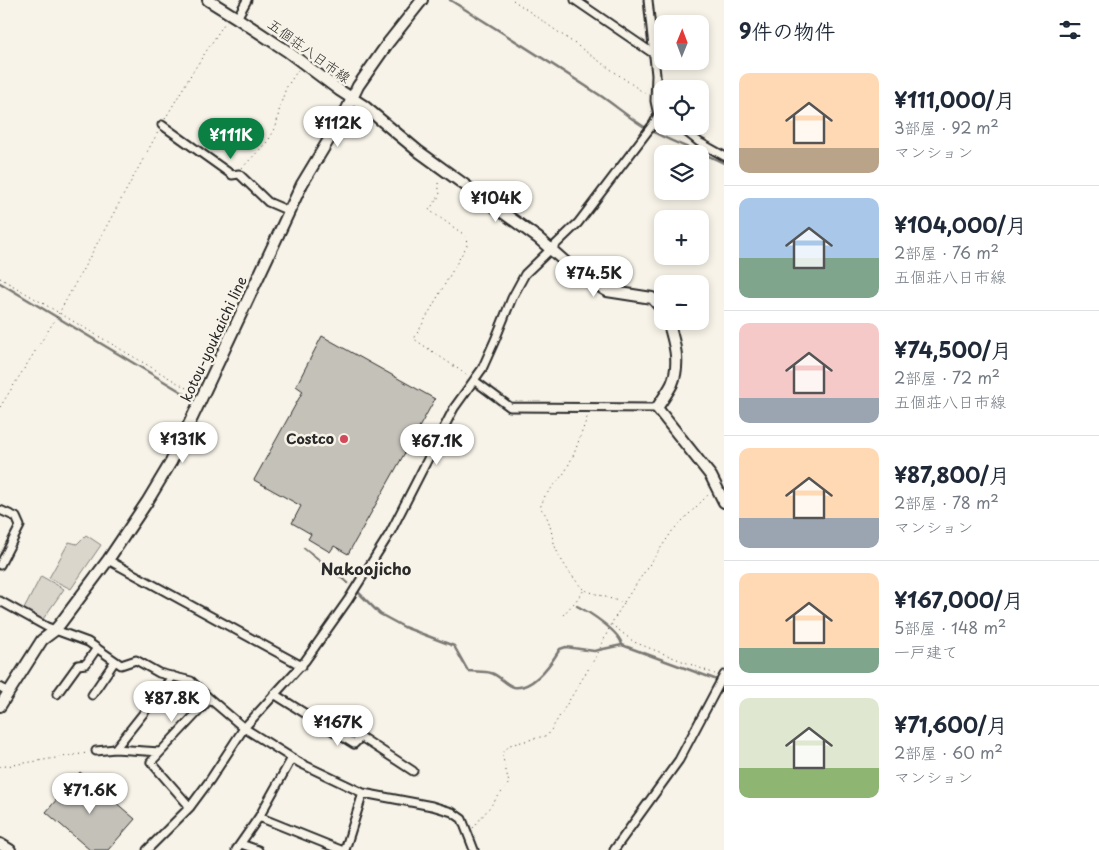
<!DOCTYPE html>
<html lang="ja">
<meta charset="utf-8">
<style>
:root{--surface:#fff;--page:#f2f2f3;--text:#1f2937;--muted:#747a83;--line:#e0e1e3;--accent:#0b8043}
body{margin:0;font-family:"Playpen Sans","Klee One",sans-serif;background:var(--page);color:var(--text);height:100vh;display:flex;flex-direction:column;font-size:19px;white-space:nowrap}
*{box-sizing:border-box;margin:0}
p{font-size:16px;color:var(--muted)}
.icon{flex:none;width:28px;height:28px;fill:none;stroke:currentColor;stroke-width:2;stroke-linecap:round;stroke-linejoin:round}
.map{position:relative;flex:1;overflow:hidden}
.details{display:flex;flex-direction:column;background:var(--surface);width:375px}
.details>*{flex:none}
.needle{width:32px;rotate:1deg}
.fabs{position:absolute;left:654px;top:15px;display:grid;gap:10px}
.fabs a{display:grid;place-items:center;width:55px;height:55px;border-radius:10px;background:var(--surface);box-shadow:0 2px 8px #0003;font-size:25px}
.price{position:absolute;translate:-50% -42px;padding:0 11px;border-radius:18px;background:#fff;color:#222;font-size:16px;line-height:32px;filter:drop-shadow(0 1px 2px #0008)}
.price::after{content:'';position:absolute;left:50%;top:30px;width:15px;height:11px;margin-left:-8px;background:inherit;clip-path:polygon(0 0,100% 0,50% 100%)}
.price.current{background:var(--accent);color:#fff}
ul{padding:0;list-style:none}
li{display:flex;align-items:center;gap:15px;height:125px;padding:0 15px}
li+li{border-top:1px solid var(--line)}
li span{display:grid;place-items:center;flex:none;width:140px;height:100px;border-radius:10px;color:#555}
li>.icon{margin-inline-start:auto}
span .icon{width:60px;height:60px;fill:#fffc;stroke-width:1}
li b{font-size:21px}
h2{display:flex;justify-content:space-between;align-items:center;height:60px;padding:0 15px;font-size:21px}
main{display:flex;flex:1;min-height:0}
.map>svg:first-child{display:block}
</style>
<main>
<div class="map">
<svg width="724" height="850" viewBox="0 0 724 850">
<rect width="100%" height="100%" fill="#f7f3e8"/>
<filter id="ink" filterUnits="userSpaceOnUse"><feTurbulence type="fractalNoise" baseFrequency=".02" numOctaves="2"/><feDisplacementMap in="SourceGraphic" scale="10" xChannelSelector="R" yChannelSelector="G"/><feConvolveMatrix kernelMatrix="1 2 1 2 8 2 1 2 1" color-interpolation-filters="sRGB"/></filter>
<g filter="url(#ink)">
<path fill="#dad6cc" stroke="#82807c" d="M 86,535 L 101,545 L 71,589 L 49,578 L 69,542 L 77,544 Z
M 41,576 L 64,589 L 41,622 L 23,611 Z"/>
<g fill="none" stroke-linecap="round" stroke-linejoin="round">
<path stroke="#7a7874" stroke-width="2.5" d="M 450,0 C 500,31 549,62 598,94 C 615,105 630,119 648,129 C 672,143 699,151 724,163
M 0,283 L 185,394
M 304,548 L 348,583
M 358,592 L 380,614 L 404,627 L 454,646 L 468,671 C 475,672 484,671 491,673 C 499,675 506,685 514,687 C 533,690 552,662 560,649 L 566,647 L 594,651 L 622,645 L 720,681 L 724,684
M 577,606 C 589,612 620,632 622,645"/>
</g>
<path fill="#c4c1b9" stroke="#2b2b2b" d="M 322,336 L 435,399 L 348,554 L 334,546 L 330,552 L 308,539 L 311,534 L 292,523 L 301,506 L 254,480 L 303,391 L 296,386 Z
M 80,772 L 135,819 L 108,850 L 90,850 L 46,812 Z"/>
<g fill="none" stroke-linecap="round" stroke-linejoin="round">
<g stroke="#2b2b2b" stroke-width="11">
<path id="street" d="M 575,0 L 654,54
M 237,18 L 247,0
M 162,125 L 232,175 L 239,174 L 268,202 L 289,211
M 679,126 L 699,142 L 724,156
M 475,381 L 510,407 L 657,408
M 0,510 L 16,517 L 20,526 L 0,565
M 108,560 L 302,666
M 0,601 L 47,627 L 88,642 L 121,665 L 136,660 L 159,673 L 191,681 L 210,699 L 244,728 L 300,763 L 363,793 L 432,806 L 452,812 L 462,819 L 474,850
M 0,687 L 9,692
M 57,694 L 78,665 L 86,664 L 97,648
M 274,694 L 354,744 L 361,737 L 413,771
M 92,695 L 115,661
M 115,749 L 173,676
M 96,751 L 115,749 L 160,752
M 190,807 L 151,762 L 210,699
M 259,817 L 341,850
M 241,844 L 258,850
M 147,850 L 190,807 L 210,780 L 244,728 L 305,661 L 348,600 L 390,533 L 454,408 L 482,369 L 495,340 L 512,298 L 525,274 L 578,223 L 654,123 L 658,115 L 655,101 L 656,75 L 648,0
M 236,850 L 259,817 L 292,758
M 345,850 L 363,793
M 614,850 L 679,760 L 724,675"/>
</g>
<g stroke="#2b2b2b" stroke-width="14">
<path id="secondary" d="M 208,0 L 237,18 L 287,51 L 339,90 L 364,106 L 418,151 L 538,238 L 580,275 L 607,291 L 652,298 L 662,309
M 668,321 C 674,341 681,363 672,384 C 668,392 662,400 657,408 L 711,476 L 724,502
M 0,706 L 42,640 L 54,631 L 60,624 L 108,560 L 147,502 L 171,462 L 202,397 L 302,184 L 346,111 L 358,86 L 388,43 L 422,0
M 0,844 L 10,850"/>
</g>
<path stroke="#2b2b2b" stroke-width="1" stroke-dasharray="1 4" stroke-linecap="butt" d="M 513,0 L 647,95
M 165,119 L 192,73 L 226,21
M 242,168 L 268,141 L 276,127 L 280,106 L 286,88 L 298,70
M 438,183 L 440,195 L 429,210 L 466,236 L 467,245 L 414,339 L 467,375
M 0,278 L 193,392
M 0,407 L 58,315 L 158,132
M 583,589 C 573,578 562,563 556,549 C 551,536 551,517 540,508 L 545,496 L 565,472 L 574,454 L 588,415
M 624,602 L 673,530 L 709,494
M 563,615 L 575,602 L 584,590 L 624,603 L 611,624 L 634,642 L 715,674
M 0,767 L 87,753
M 473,828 L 509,783 L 502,754 L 510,745 L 548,735 L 597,655 L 611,624"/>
<use href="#street" stroke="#f7f3e8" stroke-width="7"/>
<use href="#secondary" stroke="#f7f3e8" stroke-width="10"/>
</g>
</g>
<circle fill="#d1495b" stroke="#f7f3e8" stroke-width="2" cx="344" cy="439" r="5"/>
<g text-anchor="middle" stroke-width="5" stroke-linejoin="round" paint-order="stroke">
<g font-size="14" fill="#2b2b2b" stroke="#f7f3e8">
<text transform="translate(309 51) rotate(36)" y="5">五個荘八日市線</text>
<text transform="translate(214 339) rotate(-65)" y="5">kotou-youkaichi line</text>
</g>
<g font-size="14" font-weight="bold" fill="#2b2b2b" stroke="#f7f3e8" text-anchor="end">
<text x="334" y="444">Costco</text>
</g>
<g font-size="16" font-weight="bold" fill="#2b2b2b" stroke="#f7f3e8">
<text x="366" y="575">Nakoojicho</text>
</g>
</g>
</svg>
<div class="fabs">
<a><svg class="needle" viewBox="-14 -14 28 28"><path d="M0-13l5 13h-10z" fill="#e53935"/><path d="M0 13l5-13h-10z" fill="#747a83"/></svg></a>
<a><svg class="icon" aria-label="locate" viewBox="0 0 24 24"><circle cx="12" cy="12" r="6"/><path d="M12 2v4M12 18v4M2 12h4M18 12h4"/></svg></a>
<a><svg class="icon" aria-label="layers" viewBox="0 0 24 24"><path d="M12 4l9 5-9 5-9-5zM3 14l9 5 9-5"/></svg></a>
<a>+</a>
<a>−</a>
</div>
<b class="price" style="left:338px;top:148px">¥112K</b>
<b class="price current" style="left:231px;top:160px">¥111K</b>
<b class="price" style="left:496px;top:223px">¥104K</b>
<b class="price" style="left:594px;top:298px">¥74.5K</b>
<b class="price" style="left:183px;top:464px">¥131K</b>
<b class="price" style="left:437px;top:466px">¥67.1K</b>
<b class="price" style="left:172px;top:723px">¥87.8K</b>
<b class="price" style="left:338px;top:747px">¥167K</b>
<b class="price" style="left:90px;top:815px">¥71.6K</b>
</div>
<section class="details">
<h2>9件の物件<svg class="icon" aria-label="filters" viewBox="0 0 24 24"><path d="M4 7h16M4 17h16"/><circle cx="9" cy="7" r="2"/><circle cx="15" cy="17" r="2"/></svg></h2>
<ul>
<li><span style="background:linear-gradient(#ffd9b3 75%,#b9a48a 0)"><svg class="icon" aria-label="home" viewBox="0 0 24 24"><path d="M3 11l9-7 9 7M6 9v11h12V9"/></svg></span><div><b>¥111,000/月</b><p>3部屋 · 92 m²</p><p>マンション</p></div></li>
<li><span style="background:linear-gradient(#a9c7e8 60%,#7fa58c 0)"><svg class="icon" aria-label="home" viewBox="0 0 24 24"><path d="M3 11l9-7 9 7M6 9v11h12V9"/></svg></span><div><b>¥104,000/月</b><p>2部屋 · 76 m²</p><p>五個荘八日市線</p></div></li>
<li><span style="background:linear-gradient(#f6c9c9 75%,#9aa5b1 0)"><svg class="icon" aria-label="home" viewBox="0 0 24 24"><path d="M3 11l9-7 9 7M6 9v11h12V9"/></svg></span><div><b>¥74,500/月</b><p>2部屋 · 72 m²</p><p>五個荘八日市線</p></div></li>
<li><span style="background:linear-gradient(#ffd9b3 70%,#9aa5b1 0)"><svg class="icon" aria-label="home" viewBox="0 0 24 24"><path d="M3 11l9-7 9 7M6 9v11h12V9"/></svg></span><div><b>¥87,800/月</b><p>2部屋 · 78 m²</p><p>マンション</p></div></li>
<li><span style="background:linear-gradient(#ffd9b3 75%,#7fa58c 0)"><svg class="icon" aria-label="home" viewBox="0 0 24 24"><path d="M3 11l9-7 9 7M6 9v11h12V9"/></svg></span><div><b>¥167,000/月</b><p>5部屋 · 148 m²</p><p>一戸建て</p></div></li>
<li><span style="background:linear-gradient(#dfe7d0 70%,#8fb573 0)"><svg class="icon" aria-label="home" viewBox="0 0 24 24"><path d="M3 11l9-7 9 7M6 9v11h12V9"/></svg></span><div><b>¥71,600/月</b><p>2部屋 · 60 m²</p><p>マンション</p></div></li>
</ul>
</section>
</main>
